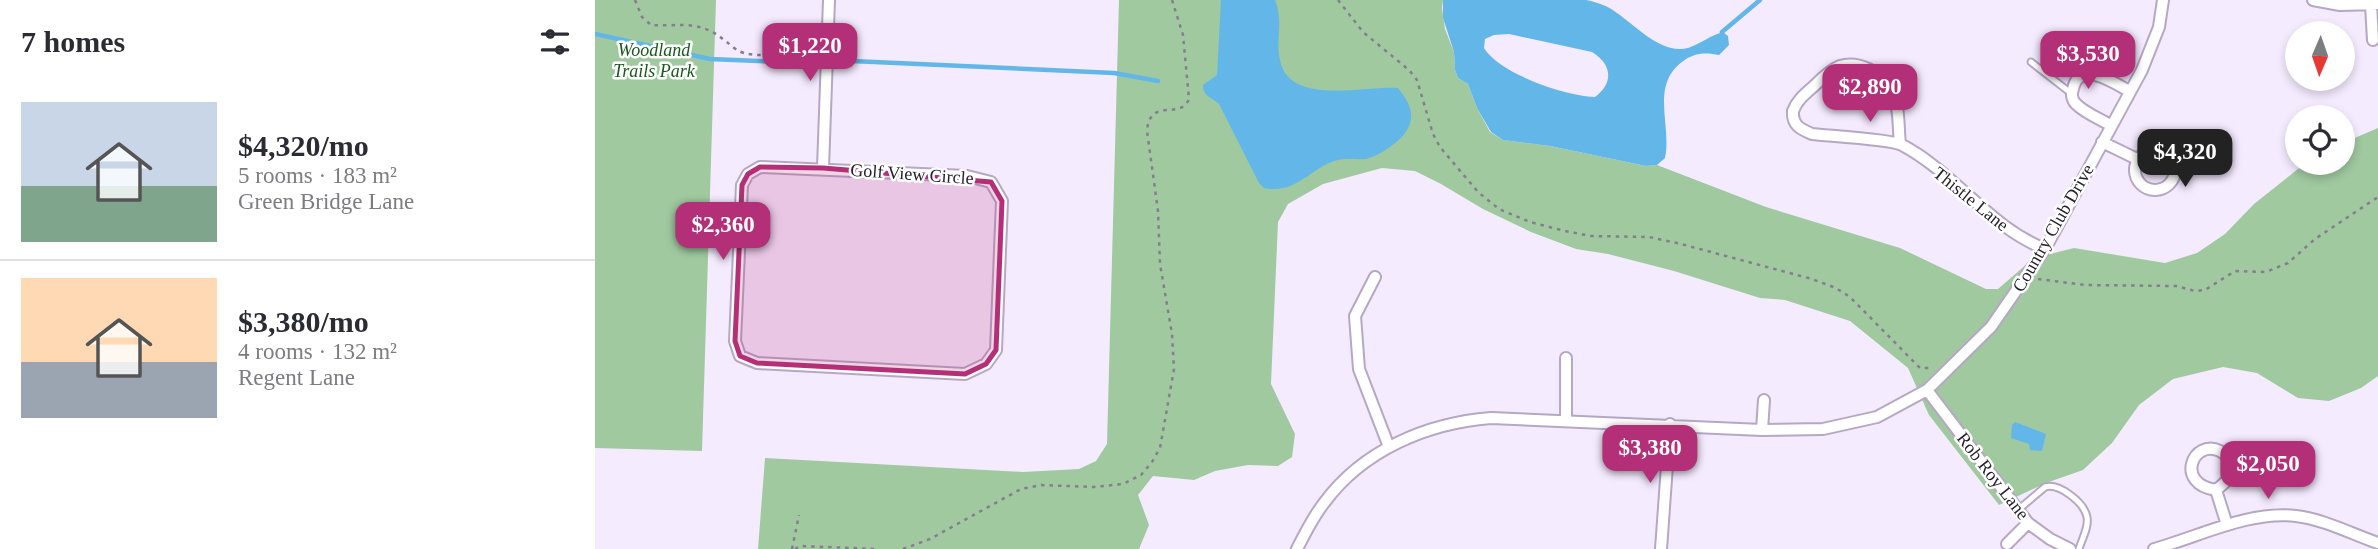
<!DOCTYPE html>
<meta charset="utf-8">
<style>
:root{--surface:#fff;--page:#f7f7f7;--text:#2b2b33;--muted:#7c7c81;--line:#e1e1e2;--accent:#b33078}
body{margin:0;font-family:"Times New Roman",serif;background:var(--page);color:var(--text);height:100vh;display:flex;flex-direction:column;font-size:26px;white-space:nowrap}
*{box-sizing:border-box;margin:0}
p{font-size:23px;color:var(--muted)}
.icon{flex:none;width:38px;height:38px;fill:none;stroke:currentColor;stroke-width:2;stroke-linecap:round;stroke-linejoin:round}
.map{position:relative;flex:1;overflow:hidden}
.drawer{display:flex;flex-direction:column;background:var(--surface);width:595px}
.drawer>*{flex:none}
.needle{width:46px;rotate:182deg}
.fabs{position:absolute;left:1690px;top:21px;display:grid;gap:14px}
.fabs a{display:grid;place-items:center;width:70px;height:70px;border-radius:50%;background:var(--surface);box-shadow:0 4px 10px #0003;font-size:35px}
.price{position:absolute;translate:-50% -60px;padding:0 16px;border-radius:14px;background:var(--accent);color:#fff;font-size:23px;line-height:46px;filter:drop-shadow(0 2px 4px #0008)}
.price::after{content:'';position:absolute;left:50%;top:42px;width:21px;height:16px;margin-left:-10px;background:inherit;clip-path:polygon(0 0,100% 0,50% 100%)}
.price.on{background:#222;color:#fff}
ul{padding:0;list-style:none}
li{display:flex;align-items:center;gap:21px;height:175px;padding:0 21px}
li+li{border-top:2px solid var(--line)}
li span{display:grid;place-items:center;flex:none;width:196px;height:140px;border-radius:0px;color:#555}
li>.icon{margin-inline-start:auto}
span .icon{width:84px;height:84px;fill:#fffc;stroke-width:1}
li b{font-size:30px}
h2{display:flex;justify-content:space-between;align-items:center;height:84px;padding:0 21px;font-size:30px}
main{display:flex;flex:1;min-height:0}
.map>svg:first-child{display:block}
</style>
<main>
<section class="drawer">
<h2>7 homes<svg class="icon" aria-label="filters" viewBox="0 0 24 24"><path d="M4 7h16M4 17h16"/><circle cx="9" cy="7" r="2"/><circle cx="15" cy="17" r="2"/></svg></h2>
<ul>
<li><span style="background:linear-gradient(#c9d6e8 60%,#7fa58c 0)"><svg class="icon" aria-label="home" viewBox="0 0 24 24"><path d="M3 11l9-7 9 7M6 9v11h12V9"/></svg></span><div><b>$4,320/mo</b><p>5 rooms · 183 m²</p><p>Green Bridge Lane</p></div></li>
<li><span style="background:linear-gradient(#ffd9b3 60%,#9aa5b1 0)"><svg class="icon" aria-label="home" viewBox="0 0 24 24"><path d="M3 11l9-7 9 7M6 9v11h12V9"/></svg></span><div><b>$3,380/mo</b><p>4 rooms · 132 m²</p><p>Regent Lane</p></div></li>
</ul>
</section>
<div class="map">
<svg width="1783" height="549" viewBox="0 0 1783 549">
<rect width="100%" height="100%" fill="#f5ebff"/>
<path fill="#a0c9a0" d="M 0,0 L 121,0 L 107,451 L 0,448 Z
M 524,0 L 848,0 L 847,8 L 850,29 L 859,52 L 860,70 L 863,78 L 873,84 L 882,108 L 895,132 L 908,140 L 955,146 L 1051,166 L 1062,165 L 1171,207 L 1305,248 L 1391,289 L 1403,289 L 1433,263 L 1451,255 L 1479,248 L 1570,263 L 1602,253 L 1630,234 L 1659,204 L 1708,165 L 1748,163 L 1748,143 L 1783,128 L 1783,376 L 1766,388 L 1734,401 L 1703,398 L 1662,373 L 1628,367 L 1578,379 L 1544,405 L 1517,443 L 1488,470 L 1451,483 L 1404,505 L 1334,415 L 1313,368 L 1255,321 L 1190,300 L 1165,298 L 1079,271 L 1013,254 L 981,249 L 936,232 L 888,209 L 846,184 L 820,171 L 787,168 L 728,184 L 693,204 L 683,222 L 676,384 L 700,434 L 697,457 L 683,466 L 653,465 L 620,471 L 599,480 L 558,476 L 543,495 L 554,525 L 544,549 L 163,549 L 170,458 L 428,472 L 484,469 L 501,461 L 512,444 Z"/>
<path fill="#63b7e8" fill-rule="evenodd" d="M 626,0 L 680,0 C 689,23 680,39 685,60 C 694,107 770,85 803,88 C 823,112 820,129 795,147 C 788,152 779,157 771,159 C 762,160 752,158 743,160 C 715,167 702,195 669,188 L 664,183 L 624,104 C 617,97 608,97 608,85 L 622,75 Z
M 848,0 L 991,0 C 1002,2 1013,6 1022,13 C 1041,26 1067,55 1093,48 C 1105,44 1116,35 1128,32 L 1133,36 L 1134,45 L 1124,55 C 1110,52 1098,53 1087,62 C 1055,86 1077,126 1070,158 L 1062,165 L 1051,166 L 955,146 L 908,140 L 896,132 L 882,108 L 873,84 L 863,78 L 860,70 L 859,52 L 848,18 ZM 914,34 L 997,52 C 1017,64 1019,83 1000,97 C 970,96 905,74 889,48 L 890,39 L 899,35 Z
M 1420,422 L 1451,434 L 1447,451 L 1435,450 L 1434,444 L 1416,438 L 1417,425 Z"/>
<g fill="none" stroke-linecap="round" stroke-linejoin="round">
<path stroke="#63b7e8" stroke-width="4.5" d="M 1127,32 L 1165,0
M 0,34 L 115,59 L 208,63
M 257,61 L 519,73 L 563,81"/>
<g stroke="#b6a7c5" stroke-width="9">
<path id="service" d="M 1436,62 L 1477,94
M 1423,510 L 1450,487 C 1464,483 1489,502 1492,517 C 1494,527 1487,539 1484,549"/>
</g>
<g stroke="#b6a7c5" stroke-width="14">
<path id="minor" d="M 1718,0 L 1745,5 L 1783,4
M 1776,5 L 1778,40
M 1515,125 C 1505,119 1490,113 1481,104 C 1477,100 1476,94 1478,89 C 1484,59 1520,83 1534,91
M 1507,142 L 1544,160
M 1305,144 C 1303,127 1305,105 1296,90 C 1287,73 1264,60 1245,66 C 1235,70 1226,79 1219,86 C 1210,94 1202,100 1198,111 C 1197,125 1205,129 1217,134 C 1235,136 1295,139 1307,145 C 1360,173 1394,227 1450,249
M1540 170a20 20 0 1 1 40 0a20 20 0 1 1-40 0Z
M 165,167 L 372,176 L 396,182 L 407,201 L 401,350 L 391,364 L 370,374 L 162,363 L 145,356 L 140,341 L 147,185 L 153,174 Z
M 228,168 L 234,0
M 780,277 L 760,316 L 764,369 L 794,447
M 1332,390 L 1433,523 L 1455,539 L 1475,549
M 971,421 L 971,358
M 1167,430 L 1169,400
M 1621,490 C 1579,484 1598,438 1625,451 C 1630,454 1634,457 1636,463 C 1640,475 1630,483 1621,490 L 1632,525
M 1412,544 L 1433,523
M 702,549 C 710,533 718,517 729,503 C 768,450 832,423 896,418 L 1167,430 L 1228,429 L 1282,417 L 1332,390 L 1396,327 L 1450,249 L 1547,70 L 1564,27 L 1568,0
M 1066,549 L 1075,424
M 1559,549 C 1603,537 1655,510 1701,516 C 1728,519 1757,534 1783,543"/>
</g>
<path stroke="#867e8e" stroke-width="2.5" stroke-dasharray="3.5 5" stroke-linecap="butt" d="M 40,0 L 47,17 L 56,25 C 70,26 86,24 100,26 C 120,30 127,39 142,50 C 157,60 205,53 222,48
M 743,0 L 768,32 L 814,70 L 822,80 L 838,134 L 845,147 L 883,192 L 904,209 L 935,222 L 970,231 L 996,236 L 1054,237 L 1086,244 L 1217,279 L 1241,288 L 1255,297 L 1325,368 L 1337,368
M 1443,279 L 1490,285 L 1581,286 L 1600,291 L 1610,290 L 1640,271 L 1671,272 L 1693,263 L 1720,239 L 1783,197
M 197,549 L 204,515
M 200,549 L 205,546 L 282,549
M 308,549 L 335,539 L 426,489 L 446,485 L 499,487 L 528,484 L 546,475 L 557,462 L 565,448 L 579,369 L 577,334 L 565,264 L 563,211 L 552,131 C 555,96 585,121 594,99 L 588,35 L 577,0"/>
<use href="#service" stroke="#fff" stroke-width="5"/>
<use href="#minor" stroke="#fff" stroke-width="10"/>
</g>
<path fill="#b33078" fill-opacity="0.2" stroke="#b33078" stroke-width="5" stroke-linejoin="round" d="M 165,167 L 228,168 L 396,182 L 407,201 L 401,350 L 391,364 L 370,374 L 162,363 L 145,356 L 140,341 L 147,185 L 153,174 Z"/>
<g text-anchor="middle" stroke-width="5" stroke-linejoin="round" paint-order="stroke">
<g font-size="18" font-style="italic" fill="#18581e" stroke="#fff">
<text x="59" y="56">Woodland<tspan x="59" dy="21">Trails Park</tspan></text>
</g>
<g font-size="18" fill="#27212d" stroke="#fff">
<text transform="translate(317 174) rotate(4)" y="6">Golf View Circle</text>
<text transform="translate(1376 199) rotate(39)" y="6">Thistle Lane</text>
<text transform="translate(1458 228) rotate(-60)" y="6">Country Club Drive</text>
<text transform="translate(1398 476) rotate(52)" y="6">Rob Roy Lane</text>
</g>
</g>
</svg>
<div class="fabs">
<a><svg class="needle" viewBox="-14 -14 28 28"><path d="M0-13l5 13h-10z" fill="#e53935"/><path d="M0 13l5-13h-10z" fill="#7c7c81"/></svg></a>
<a><svg class="icon" aria-label="locate" viewBox="0 0 24 24"><circle cx="12" cy="12" r="6"/><path d="M12 2v4M12 18v4M2 12h4M18 12h4"/></svg></a>
</div>
<b class="price" style="left:215px;top:83px">$1,220</b>
<b class="price" style="left:1493px;top:91px">$3,530</b>
<b class="price" style="left:1275px;top:124px">$2,890</b>
<b class="price on" style="left:1590px;top:189px">$4,320</b>
<b class="price" style="left:128px;top:262px">$2,360</b>
<b class="price" style="left:1055px;top:485px">$3,380</b>
<b class="price" style="left:1673px;top:501px">$2,050</b>
</div>
</main>
